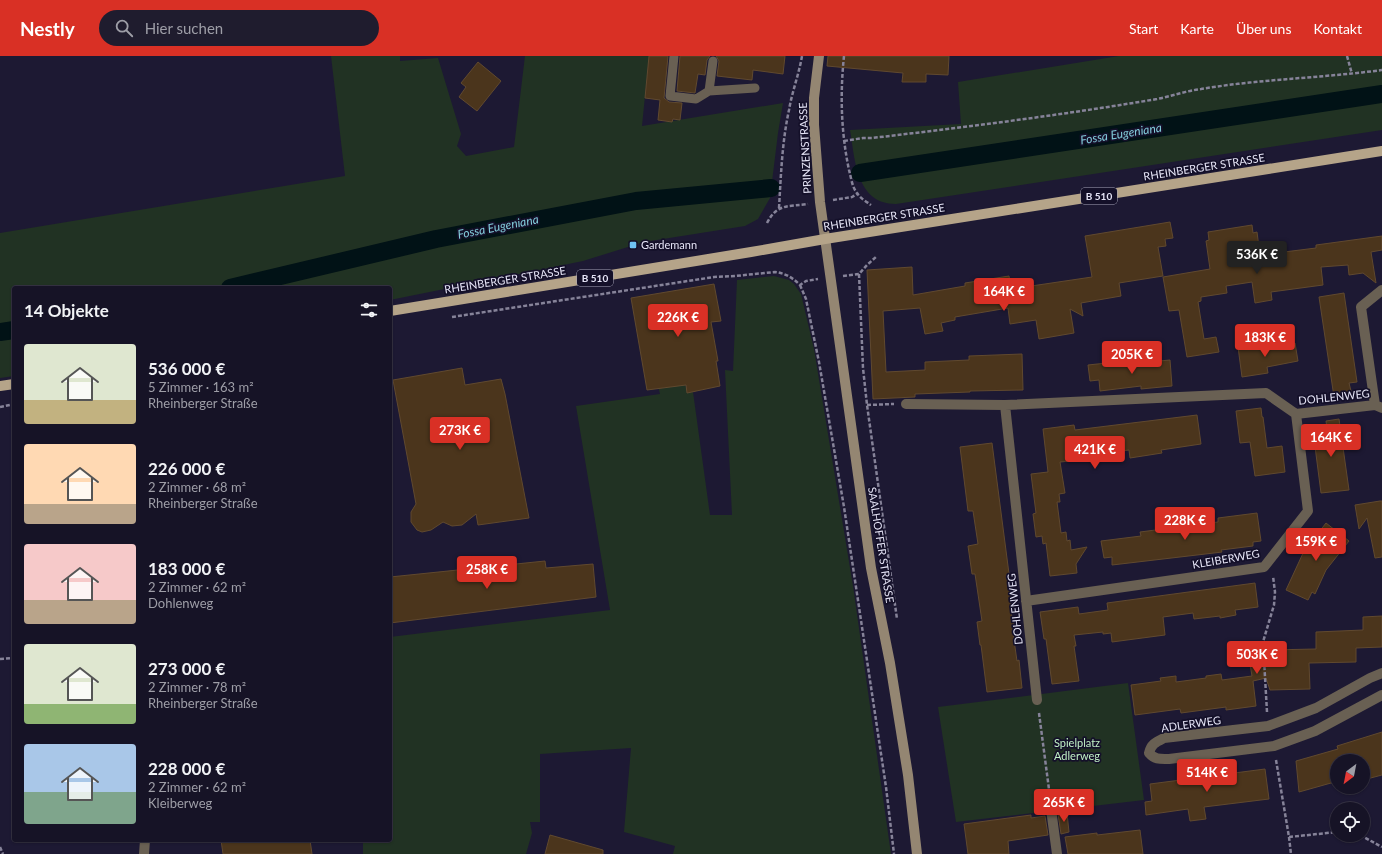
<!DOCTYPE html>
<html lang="de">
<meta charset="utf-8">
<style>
:root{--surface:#161326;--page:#1f1c2e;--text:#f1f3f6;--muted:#9e9ea7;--line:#353243;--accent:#d93025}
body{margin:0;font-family:Lato,sans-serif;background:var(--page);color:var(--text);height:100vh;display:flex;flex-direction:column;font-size:15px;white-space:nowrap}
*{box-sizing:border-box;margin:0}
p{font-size:13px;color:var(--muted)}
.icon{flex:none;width:22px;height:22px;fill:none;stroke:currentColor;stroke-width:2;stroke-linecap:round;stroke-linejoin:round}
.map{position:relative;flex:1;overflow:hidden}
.drawer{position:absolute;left:12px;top:230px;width:380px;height:556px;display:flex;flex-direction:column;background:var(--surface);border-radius:4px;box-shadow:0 1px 3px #0004,0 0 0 1px var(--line)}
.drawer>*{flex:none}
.needle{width:26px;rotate:212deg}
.tools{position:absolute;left:1330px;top:698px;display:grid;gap:8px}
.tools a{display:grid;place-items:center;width:40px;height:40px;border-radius:50%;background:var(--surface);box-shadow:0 1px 3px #0004,0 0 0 1px var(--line);font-size:20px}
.price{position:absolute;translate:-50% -34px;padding:0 9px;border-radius:4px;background:var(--accent);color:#fff;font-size:13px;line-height:26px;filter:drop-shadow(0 1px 2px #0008)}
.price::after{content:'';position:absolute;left:50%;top:24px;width:12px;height:9px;margin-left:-6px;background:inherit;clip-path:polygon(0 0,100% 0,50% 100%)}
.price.on{background:#222;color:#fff}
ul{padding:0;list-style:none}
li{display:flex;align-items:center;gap:12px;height:100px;padding:0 12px}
li span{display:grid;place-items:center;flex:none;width:112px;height:80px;border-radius:4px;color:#555}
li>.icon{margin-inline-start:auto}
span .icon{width:48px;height:48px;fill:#fffc;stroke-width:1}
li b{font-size:17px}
h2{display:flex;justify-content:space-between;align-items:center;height:48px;padding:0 12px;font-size:17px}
header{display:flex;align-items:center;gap:24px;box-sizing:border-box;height:56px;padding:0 20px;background:var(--accent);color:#fff}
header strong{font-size:19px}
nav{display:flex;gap:22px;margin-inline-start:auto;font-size:14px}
.search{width:280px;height:36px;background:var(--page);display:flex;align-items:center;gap:10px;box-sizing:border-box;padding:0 14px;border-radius:22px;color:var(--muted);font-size:15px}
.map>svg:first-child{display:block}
</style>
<header>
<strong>Nestly</strong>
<div class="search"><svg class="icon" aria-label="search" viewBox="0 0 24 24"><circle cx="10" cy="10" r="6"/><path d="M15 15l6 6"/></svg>Hier suchen</div>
<nav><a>Start</a><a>Karte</a><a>Über uns</a><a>Kontakt</a></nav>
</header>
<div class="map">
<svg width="1382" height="798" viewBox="0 0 1382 798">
<rect width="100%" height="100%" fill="#1d1933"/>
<path fill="#213223" d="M 331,0 L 400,0 L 400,5 L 438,2 L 461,78 L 457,90 L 466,100 L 514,91 L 525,0 L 649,0 L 642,70 L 783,47 L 778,77 L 770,142 L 758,163 L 745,170 L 644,186 L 583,205 L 390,244 L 390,232 L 14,232 L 14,320 L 0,322 L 0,177 L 345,120 Z
M 1119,0 L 1382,0 L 1382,74 L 896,148 C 856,148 855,103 850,74 L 961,68 L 958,26 Z
M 774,220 L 789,224 L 794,228 L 801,238 L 814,293 L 853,530 L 891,798 L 673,798 L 675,790 L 624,776 L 631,692 L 540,698 L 540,766 L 530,766 L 532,777 L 526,798 L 363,798 L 363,784 L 390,784 L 390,581 L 610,554 L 576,350 L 660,338 L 658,330 L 660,332 L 662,332 L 685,327 L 687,337 L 693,336 L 710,459 L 732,459 L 725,314 L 733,315 L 737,224 Z
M 1128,627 L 1144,744 L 956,766 L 938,651 Z"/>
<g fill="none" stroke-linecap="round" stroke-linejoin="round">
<path stroke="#011216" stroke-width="18" d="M 860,117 L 1382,38
M 230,232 L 436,183 L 636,145 L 771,132
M 0,276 L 14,274"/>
</g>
<path fill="#4b351c" stroke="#60492f" d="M 649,0 L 668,0 L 664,42 L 669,46 L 682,47 L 680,64 L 673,63 L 672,66 L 658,64 L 660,44 L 645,42 Z
M 680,0 L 710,0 L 707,4 L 705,19 L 698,18 L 695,37 L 677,35 Z
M 716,0 L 785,0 L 783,18 L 753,14 L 752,24 L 717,20 L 719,5 Z
M 828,0 L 949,0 L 948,19 L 926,18 L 926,26 L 902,26 L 903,17 L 827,10 Z
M 478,6 L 501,25 L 477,55 L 459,41 L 466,31 L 461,27 Z
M 1170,166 L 1173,182 L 1165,183 L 1166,190 L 1158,191 L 1163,220 L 1119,227 L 1121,240 L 1081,247 L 1083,260 L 1070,253 L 1074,277 L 1039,283 L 1036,264 L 1010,268 L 1008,252 L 955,261 L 955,264 L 941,267 L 943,275 L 925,278 L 920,252 L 883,255 L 886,316 L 925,314 L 925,306 L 969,304 L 969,300 L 1022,298 L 1023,334 L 970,335 L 970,336 L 915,338 L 915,341 L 873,343 L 867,214 L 912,211 L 913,239 L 965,230 L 965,227 L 1009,220 L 1011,233 L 1092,221 L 1085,180 Z
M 1252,169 L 1253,177 L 1257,176 L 1260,199 L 1316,192 L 1316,189 L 1382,180 L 1382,194 L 1371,196 L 1376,227 L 1363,217 L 1349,219 L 1348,209 L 1321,211 L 1323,229 L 1271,236 L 1272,244 L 1255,247 L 1252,226 L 1226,230 L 1227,237 L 1201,241 L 1201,245 L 1198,246 L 1204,283 L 1216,281 L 1219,296 L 1187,301 L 1179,254 L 1169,255 L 1163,221 L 1210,213 L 1206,185 L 1209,184 L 1208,176 Z
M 714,228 L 721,265 L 711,266 L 718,305 L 716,305 L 720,330 L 687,337 L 686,329 L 647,334 L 631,242 Z
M 1344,237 L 1357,326 L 1349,327 L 1352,339 L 1334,341 L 1319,241 Z
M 1295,287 L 1298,305 L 1267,311 L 1268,317 L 1242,321 L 1238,291 L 1264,288 L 1264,292 Z
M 1170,304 L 1172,330 L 1141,333 L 1141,330 L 1100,335 L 1099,324 L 1090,325 L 1088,309 L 1116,306 L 1116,309 Z
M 462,312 L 465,329 L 501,323 L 505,338 L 529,462 L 478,469 L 476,458 L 462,469 L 452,470 L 443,466 L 431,474 L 422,476 L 417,474 L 411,466 L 411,456 L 416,448 L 393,324 Z
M 1261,352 L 1262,361 L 1263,361 L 1267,392 L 1282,390 L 1285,416 L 1255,420 L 1250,386 L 1240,387 L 1236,355 Z
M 1197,359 L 1201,388 L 1161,394 L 1162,397 L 1130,402 L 1129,394 L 1090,399 L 1090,403 L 1060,406 L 1065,437 L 1059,438 L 1060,446 L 1057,446 L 1061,477 L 1066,476 L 1067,485 L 1070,484 L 1071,494 L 1087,491 L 1076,508 L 1077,517 L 1050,520 L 1046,487 L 1043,488 L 1042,480 L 1036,481 L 1033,458 L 1036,457 L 1031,418 L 1048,416 L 1043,373 L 1074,369 L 1075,374 Z
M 1339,363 L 1349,434 L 1321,437 L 1313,375 L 1327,373 L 1326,365 Z
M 992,387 L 1014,556 L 1011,556 L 1015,577 L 1013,577 L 1017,605 L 1019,604 L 1022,632 L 987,636 L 981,589 L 980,589 L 977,566 L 982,565 L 975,518 L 972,518 L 968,490 L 978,488 L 973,455 L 968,455 L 960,391 Z
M 1380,445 L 1382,445 L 1382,501 L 1375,502 L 1367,462 L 1359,473 L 1355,449 Z
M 1257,457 L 1261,485 L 1253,486 L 1253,490 L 1221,494 L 1222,496 L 1214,497 L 1112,509 L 1112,501 L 1104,502 L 1101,485 L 1141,480 L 1140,476 L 1218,466 L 1218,462 Z
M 1326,467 L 1349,485 L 1326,514 L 1315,538 L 1312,536 L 1308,544 L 1286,534 L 1304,495 Z
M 545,505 L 546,512 L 593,508 L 596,541 L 390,567 L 390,521 Z
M 1255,527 L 1258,551 L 1235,554 L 1236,559 L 1220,562 L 1220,560 L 1194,563 L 1193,557 L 1163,561 L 1165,579 L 1112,586 L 1111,577 L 1103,578 L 1103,576 L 1074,579 L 1076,590 L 1074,590 L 1079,625 L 1052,628 L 1046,583 L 1044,583 L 1040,556 L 1078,551 L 1079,558 L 1108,554 L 1107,547 Z
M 1382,560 L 1382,591 L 1356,592 L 1356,606 L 1309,607 L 1310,633 L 1270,634 L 1266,622 L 1253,625 L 1256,650 L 1226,654 L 1226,651 L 1181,657 L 1180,653 L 1135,659 L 1131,629 L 1161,625 L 1160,622 L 1176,620 L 1176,626 L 1206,622 L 1206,620 L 1221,618 L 1222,624 L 1252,620 L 1250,608 L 1269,606 L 1269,594 L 1316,593 L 1316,576 L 1363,574 L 1363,561 Z
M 1382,676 L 1382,719 L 1363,724 L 1363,705 L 1337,705 L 1337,730 L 1331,727 L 1299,736 L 1296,705 L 1338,693 L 1337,690 Z
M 1265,713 L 1269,743 L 1204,751 L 1206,763 L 1190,765 L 1188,753 L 1146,759 L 1145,746 L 1152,745 L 1150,728 Z
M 1067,757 L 1069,776 L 1061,778 L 1058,758 Z
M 1031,759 L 1031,762 L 1045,760 L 1048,779 L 1008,785 L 1009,798 L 968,798 L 964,768 Z
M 1140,774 L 1143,798 L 1068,798 L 1065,781 L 1097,777 L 1097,779 Z
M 550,779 L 603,794 L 603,798 L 545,798 Z
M 221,784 L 310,784 L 312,798 L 223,798 Z"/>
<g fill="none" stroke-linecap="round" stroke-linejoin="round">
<path stroke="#868399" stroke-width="2.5" stroke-dasharray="4 2" stroke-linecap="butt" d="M 844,0 C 840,38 841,76 849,114 C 851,121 852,131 857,137 C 860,142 867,146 871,149
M 1347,0 L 1352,18
M 844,85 L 863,82 L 872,82 C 967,71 1062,59 1157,43 C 1172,40 1186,35 1201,33 C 1261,23 1322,22 1382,14
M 833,144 L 852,141 L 857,138
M 779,152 C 781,119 782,86 789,54 C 792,36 799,18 802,0
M 767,167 C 777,147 789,151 808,148
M 859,218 L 863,312 L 867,349 L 897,563
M 843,220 L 859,218 L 867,209 L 877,200
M 800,229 L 806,243 L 819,306 L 844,451 L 886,731 L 894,798
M 452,261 L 714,221 L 735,220 L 775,216 C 785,217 793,222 800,229 L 806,225 L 818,223
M 867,349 L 894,348
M 0,351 L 14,348
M 0,603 L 14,602
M 1267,656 L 1263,586 L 1274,549 L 1275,536 L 1273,520
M 1039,657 L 1050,741
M 1276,704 L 1289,781 L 1291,798
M 1360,779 L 1382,791
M 1289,781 L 1337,776
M 0,791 L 3,798"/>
<path stroke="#696053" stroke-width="9" d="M 674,0 L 670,40 L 696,43 L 709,35 L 755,32
M 709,35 L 713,5"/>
<path stroke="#696053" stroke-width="10" d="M 906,348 L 1005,349
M 1375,349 L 1361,251 L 1382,234
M 1026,545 L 1264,511 L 1308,455 L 1296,358
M 1382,617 L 1370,622 L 1316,652 L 1268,670 L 1164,682 C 1156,686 1151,688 1149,697 C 1155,704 1161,703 1169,703 L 1274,690 L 1315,675 L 1382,639
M 1037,644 L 1005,349 L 1266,337 L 1296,358 L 1375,349 L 1382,352
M 1051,753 L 1057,798
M 144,798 L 145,784"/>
<path stroke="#948672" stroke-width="10" d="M 819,0 L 814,42 L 814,69 L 820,146 L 871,512 L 890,607 L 908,719 L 917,798"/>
<path stroke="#b5a489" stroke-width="10" d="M 390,255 L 751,196 L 825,183 L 1382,95
M 0,330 L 14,328"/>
</g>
<rect fill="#6ec2f3" stroke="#141029" stroke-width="1.5" x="629" y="185" width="8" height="8" rx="2"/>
<g text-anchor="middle" stroke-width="3.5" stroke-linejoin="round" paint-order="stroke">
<g fill="#141029" stroke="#a6a4b8" stroke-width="1">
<rect x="1081" y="132" width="36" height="16" rx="3"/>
<rect x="577" y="214" width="36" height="16" rx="3"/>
</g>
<g font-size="10" font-weight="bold" fill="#e5e4f6">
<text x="1099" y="144">B 510</text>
<text x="595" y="226">B 510</text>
</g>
<g font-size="11" fill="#e5e4f6" stroke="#141029">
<text transform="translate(805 92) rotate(-93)" y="4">PRINZENSTRASSE</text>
<text transform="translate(1204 111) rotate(-9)" y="4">RHEINBERGER STRASSE</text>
<text transform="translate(884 161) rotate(-9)" y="4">RHEINBERGER STRASSE</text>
<text transform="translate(505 224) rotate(-9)" y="4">RHEINBERGER STRASSE</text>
<text transform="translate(1334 341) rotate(-6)" y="4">DOHLENWEG</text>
<text transform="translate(881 489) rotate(81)" y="4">SAALHOFFER STRASSE</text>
<text transform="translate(1226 503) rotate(-10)" y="4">KLEIBERWEG</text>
<text transform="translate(1015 553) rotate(-96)" y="4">DOHLENWEG</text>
<text transform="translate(1191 668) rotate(-8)" y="4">ADLERWEG</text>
</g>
<g font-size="11" fill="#e5e4f6" stroke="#141029" text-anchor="start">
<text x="641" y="193">Gardemann</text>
</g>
<g font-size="11" fill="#c0f0c5" stroke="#141029">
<text x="1077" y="691">Spielplatz<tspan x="1077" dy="13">Adlerweg</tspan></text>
</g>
<g font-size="12" font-style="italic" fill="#83cddc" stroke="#141029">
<text transform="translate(1121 78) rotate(-9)" y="4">Fossa Eugeniana</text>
<text transform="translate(498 171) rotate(-11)" y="4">Fossa Eugeniana</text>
</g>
</g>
</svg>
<div class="tools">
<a><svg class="needle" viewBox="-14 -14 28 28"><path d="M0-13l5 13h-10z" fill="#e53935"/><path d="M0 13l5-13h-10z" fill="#9e9ea7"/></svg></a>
<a><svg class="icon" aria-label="locate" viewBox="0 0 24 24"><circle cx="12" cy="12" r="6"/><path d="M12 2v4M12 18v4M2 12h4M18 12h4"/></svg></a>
</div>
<b class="price on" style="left:1257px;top:219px">536K €</b>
<b class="price" style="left:1004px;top:256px">164K €</b>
<b class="price" style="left:678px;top:282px">226K €</b>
<b class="price" style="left:1265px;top:302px">183K €</b>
<b class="price" style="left:1132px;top:319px">205K €</b>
<b class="price" style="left:460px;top:395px">273K €</b>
<b class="price" style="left:1331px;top:402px">164K €</b>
<b class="price" style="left:1095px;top:414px">421K €</b>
<b class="price" style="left:1185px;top:485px">228K €</b>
<b class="price" style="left:1316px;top:506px">159K €</b>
<b class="price" style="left:487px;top:534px">258K €</b>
<b class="price" style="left:1257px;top:619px">503K €</b>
<b class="price" style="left:1207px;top:737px">514K €</b>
<b class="price" style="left:1064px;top:767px">265K €</b>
<section class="drawer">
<h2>14 Objekte<svg class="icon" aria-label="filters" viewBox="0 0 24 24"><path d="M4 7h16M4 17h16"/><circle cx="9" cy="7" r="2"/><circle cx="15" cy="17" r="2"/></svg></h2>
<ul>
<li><span style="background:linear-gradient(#dfe7d0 70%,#c2b280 0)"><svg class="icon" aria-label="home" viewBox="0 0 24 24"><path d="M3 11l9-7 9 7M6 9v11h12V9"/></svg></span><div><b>536 000 €</b><p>5 Zimmer · 163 m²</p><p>Rheinberger Straße</p></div></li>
<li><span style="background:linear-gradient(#ffd9b3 75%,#b9a48a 0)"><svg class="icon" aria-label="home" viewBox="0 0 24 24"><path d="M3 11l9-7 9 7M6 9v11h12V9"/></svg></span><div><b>226 000 €</b><p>2 Zimmer · 68 m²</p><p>Rheinberger Straße</p></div></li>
<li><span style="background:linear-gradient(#f6c9c9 70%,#b9a48a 0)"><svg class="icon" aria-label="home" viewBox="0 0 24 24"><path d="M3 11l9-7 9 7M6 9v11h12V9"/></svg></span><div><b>183 000 €</b><p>2 Zimmer · 62 m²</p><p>Dohlenweg</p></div></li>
<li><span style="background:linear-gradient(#dfe7d0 75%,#8fb573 0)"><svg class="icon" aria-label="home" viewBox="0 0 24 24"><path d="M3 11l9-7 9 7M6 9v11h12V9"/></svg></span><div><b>273 000 €</b><p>2 Zimmer · 78 m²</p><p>Rheinberger Straße</p></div></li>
<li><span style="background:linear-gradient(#a9c7e8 60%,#7fa58c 0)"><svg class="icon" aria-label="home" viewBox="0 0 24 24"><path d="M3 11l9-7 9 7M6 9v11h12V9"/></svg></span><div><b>228 000 €</b><p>2 Zimmer · 62 m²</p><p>Kleiberweg</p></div></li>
</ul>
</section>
</div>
